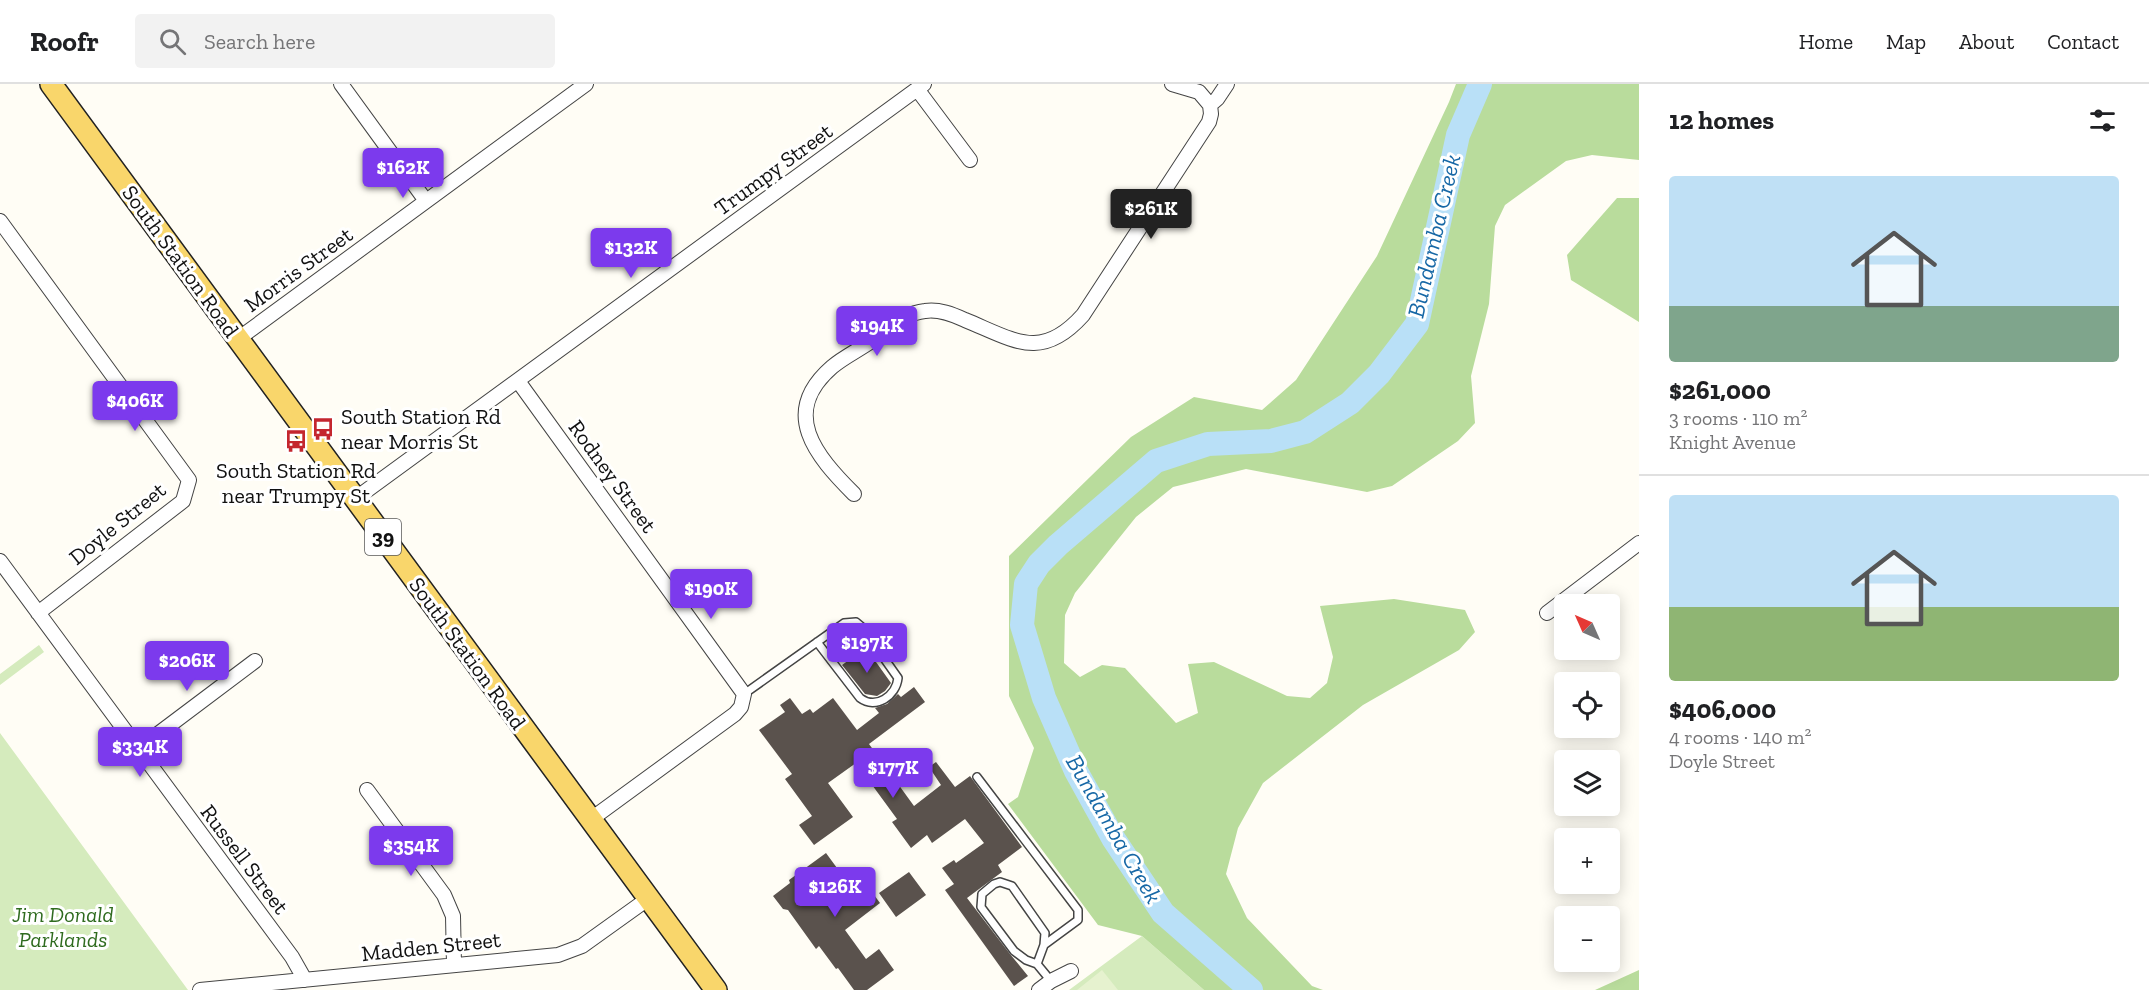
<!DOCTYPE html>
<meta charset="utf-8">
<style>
:root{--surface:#fff;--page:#f2f2f2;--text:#202124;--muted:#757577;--line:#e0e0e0;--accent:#7c3aed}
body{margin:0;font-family:"Zilla Slab",serif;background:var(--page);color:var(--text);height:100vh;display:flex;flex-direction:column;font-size:22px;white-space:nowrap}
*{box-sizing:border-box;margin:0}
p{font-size:20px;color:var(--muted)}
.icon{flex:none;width:33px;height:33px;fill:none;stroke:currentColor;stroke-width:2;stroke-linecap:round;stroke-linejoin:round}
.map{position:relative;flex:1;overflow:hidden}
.details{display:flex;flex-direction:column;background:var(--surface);width:510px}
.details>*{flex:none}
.needle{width:39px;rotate:315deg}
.tools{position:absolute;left:1554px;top:510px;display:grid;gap:12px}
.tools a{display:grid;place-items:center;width:66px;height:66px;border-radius:6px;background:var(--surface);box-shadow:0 3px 15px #0003;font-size:30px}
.price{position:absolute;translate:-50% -51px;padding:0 14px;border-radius:6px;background:var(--accent);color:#fff;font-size:20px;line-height:39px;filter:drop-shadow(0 2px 3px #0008)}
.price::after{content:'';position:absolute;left:50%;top:36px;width:18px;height:14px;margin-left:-9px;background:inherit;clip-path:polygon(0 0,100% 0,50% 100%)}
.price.on{background:#222;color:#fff}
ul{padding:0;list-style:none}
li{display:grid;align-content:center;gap:12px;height:318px;padding:0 30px}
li+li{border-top:2px solid var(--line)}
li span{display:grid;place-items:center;height:186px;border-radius:6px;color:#555}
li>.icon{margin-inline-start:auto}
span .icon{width:108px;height:108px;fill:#fffc;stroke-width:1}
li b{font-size:26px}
h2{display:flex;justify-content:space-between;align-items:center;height:72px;padding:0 30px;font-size:26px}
header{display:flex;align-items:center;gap:36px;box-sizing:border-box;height:84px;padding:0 30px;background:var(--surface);border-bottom:2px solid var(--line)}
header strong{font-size:28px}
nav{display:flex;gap:33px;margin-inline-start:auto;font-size:21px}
.search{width:420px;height:54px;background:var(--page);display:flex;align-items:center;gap:15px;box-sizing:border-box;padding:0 21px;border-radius:6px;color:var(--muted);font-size:22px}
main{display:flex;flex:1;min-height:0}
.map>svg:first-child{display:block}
</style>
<header>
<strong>Roofr</strong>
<div class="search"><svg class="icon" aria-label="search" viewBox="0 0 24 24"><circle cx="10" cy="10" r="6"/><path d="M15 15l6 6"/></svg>Search here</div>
<nav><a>Home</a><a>Map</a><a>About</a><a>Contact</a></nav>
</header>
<main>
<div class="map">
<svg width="1639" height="906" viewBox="0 0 1639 906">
<rect width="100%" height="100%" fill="#fffdf5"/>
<path fill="#d5ebbd" d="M 39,561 L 44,568 L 0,601 L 0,590 Z
M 0,649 L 188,906 L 0,906 Z
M 1142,852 L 1204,906 L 1069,906 Z"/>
<path fill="#b9dc9c" d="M 1456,0 L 1639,0 L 1639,76 L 1592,71 L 1566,77 L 1505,121 L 1495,142 L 1489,220 L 1471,292 L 1475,339 L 1458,357 L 1392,402 L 1367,408 L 1246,385 L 1173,403 L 1136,433 L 1075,509 L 1065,531 L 1064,579 L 1080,593 L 1102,581 L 1125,584 L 1176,639 L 1198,629 L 1188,580 L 1214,578 L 1287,612 L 1310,614 L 1327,599 L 1333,573 L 1320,522 L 1394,515 L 1465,526 L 1475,548 L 1459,566 L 1363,621 L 1263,699 L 1238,744 L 1226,790 L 1247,834 L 1312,902 L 1323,906 L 1204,906 L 1142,852 L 1098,841 L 1008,720 L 1018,713 L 1034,664 L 1009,612 L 1009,472 L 1131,353 L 1194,313 L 1262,326 L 1296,296 L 1377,172 L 1449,18 Z
M 1617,114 L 1639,114 L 1639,238 L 1571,196 L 1567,171 Z
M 1639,886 L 1639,906 L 1595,906 Z"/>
<path fill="#e6f2cf" d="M 1102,886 L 1118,906 L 1077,906 Z"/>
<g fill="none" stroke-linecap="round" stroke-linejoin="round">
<path stroke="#b9e0f7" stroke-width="24" d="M 1251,906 L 1163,829 L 1113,754 L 1076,687 L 1044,614 L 1022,541 L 1026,500 L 1039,480 L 1058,461 L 1156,377 L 1208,360 L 1271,357 L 1305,348 L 1350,319 L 1379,290 L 1417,240 L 1458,51 L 1480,0"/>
</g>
<path fill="#5a524d" d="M 866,564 L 891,599 L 885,607 L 877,612 L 865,610 L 842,581 Z
M 914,603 L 925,618 L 869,660 L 914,722 L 941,701 L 929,683 L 936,678 L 955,703 L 970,692 L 1022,763 L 998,781 L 1002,788 L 967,814 L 1010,870 L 1028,892 L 1014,902 L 945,806 L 954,800 L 942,784 L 954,776 L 956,779 L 984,759 L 965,735 L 932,759 L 927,751 L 911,764 L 892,738 L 897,735 L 856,679 L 828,699 L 853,733 L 814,761 L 799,741 L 812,732 L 785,695 L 792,690 L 759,646 L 785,628 L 780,621 L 790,614 L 802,630 L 810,625 L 813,629 L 833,614 L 857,646 L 879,629 L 875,624 L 887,620 L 898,610 L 901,613 Z
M 826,769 L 837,784 L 835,786 L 860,792 L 880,819 L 845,846 L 866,875 L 879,865 L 894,886 L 867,906 L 854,906 L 838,884 L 836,885 L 819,862 L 816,865 L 788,826 L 783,825 L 773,812 L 790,799 L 789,796 Z
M 909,788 L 926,811 L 896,833 L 879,809 Z"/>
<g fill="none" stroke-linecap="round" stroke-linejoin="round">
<g stroke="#444" stroke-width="10">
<path id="service" d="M 744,610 L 844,539 L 856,538 L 862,543 L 898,594 C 896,612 876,626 860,614 L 817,558
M 977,693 L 1078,826 L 1078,836 L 1044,861
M 1037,880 L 1044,861 L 1045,849 L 1012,802 L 1000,798 L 994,800 L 982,810 L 981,823 L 1014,867 L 1026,876 L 1037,880 L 1051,897"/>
</g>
<g stroke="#444" stroke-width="16">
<path id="minor" d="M 341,0 L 426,117
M 1172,0 L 1199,8 L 1210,21
M 917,5 L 970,76
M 0,137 L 189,396 L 183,417 L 38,529
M 238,255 L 586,0
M 518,297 L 744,610 L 741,623 L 735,630 L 590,736
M 854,410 C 816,372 779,329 832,283 C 844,273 857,267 870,258 C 888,247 903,229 925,227 C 939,225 952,230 965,236 C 1014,256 1041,278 1083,231 L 1209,38 L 1211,30 L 1210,21 L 1217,15 L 1227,0
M 355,415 L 924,0
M 0,477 L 292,873 L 305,896
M 1547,529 L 1639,459
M 138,665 L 255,577
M 367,706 L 444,811 L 453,832 L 454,881
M 200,906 L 558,871 L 582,862 L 649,814
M 1039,906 L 1051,897 L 1071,887"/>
</g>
<g stroke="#222" stroke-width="24">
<path id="primary" d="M 51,0 L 716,906"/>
</g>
<use href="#service" stroke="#fff" stroke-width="7"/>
<use href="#minor" stroke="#fff" stroke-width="14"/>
<use href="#primary" stroke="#f9d66b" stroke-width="21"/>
</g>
<defs>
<g id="bus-bare" transform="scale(1.8)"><path d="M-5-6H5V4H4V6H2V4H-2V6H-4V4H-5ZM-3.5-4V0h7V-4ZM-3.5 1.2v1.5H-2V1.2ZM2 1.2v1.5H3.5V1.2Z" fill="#c4262e" stroke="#fff" stroke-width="2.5" paint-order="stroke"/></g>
</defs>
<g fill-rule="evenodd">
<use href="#bus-bare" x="323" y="345"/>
<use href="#bus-bare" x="296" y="357"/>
</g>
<g text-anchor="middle" stroke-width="6" stroke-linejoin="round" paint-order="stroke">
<rect fill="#fff" stroke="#585858" stroke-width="1.5" x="365" y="435" width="36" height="36" rx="4.5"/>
<g font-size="21" font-weight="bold" fill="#111">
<text x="383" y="460">39</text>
</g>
<g font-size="22" fill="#111" stroke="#fff">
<text transform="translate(773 85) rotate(-36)" y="8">Trumpy Street</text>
<text transform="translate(181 177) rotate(54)" y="8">South Station Road</text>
<text transform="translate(298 185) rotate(-36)" y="8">Morris Street</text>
<text transform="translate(613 392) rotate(54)" y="8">Rodney Street</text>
<text transform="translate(117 439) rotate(-39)" y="8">Doyle Street</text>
<text transform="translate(468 569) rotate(54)" y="8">South Station Road</text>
<text transform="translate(245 775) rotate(53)" y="8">Russell Street</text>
<text transform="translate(431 862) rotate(-6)" y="8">Madden Street</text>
</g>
<g font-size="22" fill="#111" stroke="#fff" text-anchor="start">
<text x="341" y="340">South Station Rd<tspan x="341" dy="25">near Morris St</tspan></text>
<text x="296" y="394" text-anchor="middle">South Station Rd<tspan x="296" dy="25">near Trumpy St</tspan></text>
</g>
<g font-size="22" font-style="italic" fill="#2f6b1f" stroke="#fff">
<text x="63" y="838">Jim Donald<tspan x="63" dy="25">Parklands</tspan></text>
</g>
<g font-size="24" font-style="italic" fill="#1768a6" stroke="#fff">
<text transform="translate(1434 152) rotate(-77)" y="8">Bundamba Creek</text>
<text transform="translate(1114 745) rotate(60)" y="8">Bundamba Creek</text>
</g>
</g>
</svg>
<div class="tools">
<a><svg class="needle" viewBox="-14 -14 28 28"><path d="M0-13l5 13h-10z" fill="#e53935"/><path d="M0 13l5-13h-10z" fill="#757577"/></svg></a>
<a><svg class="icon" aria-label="locate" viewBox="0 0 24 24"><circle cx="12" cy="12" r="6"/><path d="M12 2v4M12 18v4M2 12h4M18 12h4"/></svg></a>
<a><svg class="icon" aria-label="layers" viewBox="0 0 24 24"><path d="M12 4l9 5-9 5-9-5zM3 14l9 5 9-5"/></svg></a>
<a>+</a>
<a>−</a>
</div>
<b class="price" style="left:403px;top:115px">$162K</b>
<b class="price on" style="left:1151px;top:156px">$261K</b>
<b class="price" style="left:631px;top:195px">$132K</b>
<b class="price" style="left:877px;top:273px">$194K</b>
<b class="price" style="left:135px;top:348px">$406K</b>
<b class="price" style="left:711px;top:536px">$190K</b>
<b class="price" style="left:867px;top:590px">$197K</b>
<b class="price" style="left:187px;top:608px">$206K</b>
<b class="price" style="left:140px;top:694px">$334K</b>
<b class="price" style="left:893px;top:715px">$177K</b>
<b class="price" style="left:411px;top:793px">$354K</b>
<b class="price" style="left:835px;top:834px">$126K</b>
</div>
<section class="details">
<h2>12 homes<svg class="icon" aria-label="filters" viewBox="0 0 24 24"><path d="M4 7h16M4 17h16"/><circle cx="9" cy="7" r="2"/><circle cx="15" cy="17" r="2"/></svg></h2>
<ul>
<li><span style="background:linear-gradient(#bfe0f5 70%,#7fa58c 0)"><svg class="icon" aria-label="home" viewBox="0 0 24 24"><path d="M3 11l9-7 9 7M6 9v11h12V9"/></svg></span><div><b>$261,000</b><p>3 rooms · 110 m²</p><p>Knight Avenue</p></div></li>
<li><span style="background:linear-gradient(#bfe0f5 60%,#8fb573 0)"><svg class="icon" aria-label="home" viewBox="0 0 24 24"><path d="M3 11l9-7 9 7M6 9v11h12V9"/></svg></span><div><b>$406,000</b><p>4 rooms · 140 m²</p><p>Doyle Street</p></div></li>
</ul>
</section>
</main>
